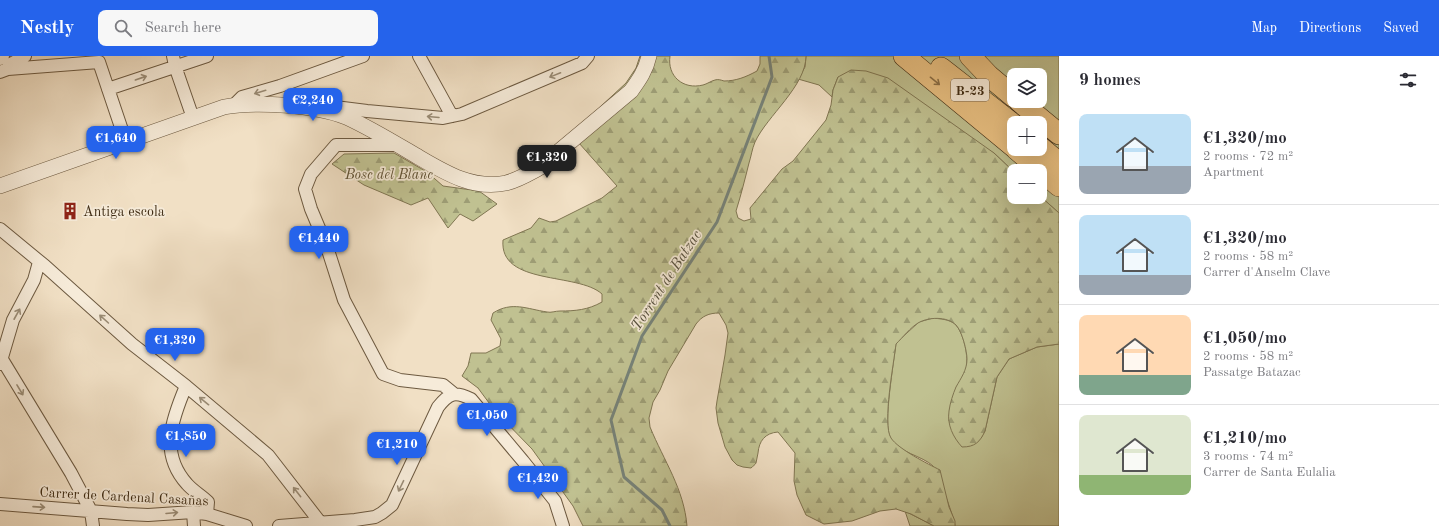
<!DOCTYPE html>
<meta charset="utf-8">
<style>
:root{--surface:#fff;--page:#f7f7f7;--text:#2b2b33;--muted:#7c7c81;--line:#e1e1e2;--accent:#2563eb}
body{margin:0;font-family:"Old Standard TT",serif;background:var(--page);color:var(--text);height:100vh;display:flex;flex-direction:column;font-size:15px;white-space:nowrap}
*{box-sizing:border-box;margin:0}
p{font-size:13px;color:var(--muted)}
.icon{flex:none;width:22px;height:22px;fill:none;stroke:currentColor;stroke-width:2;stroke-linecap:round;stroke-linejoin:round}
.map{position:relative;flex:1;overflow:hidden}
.sheet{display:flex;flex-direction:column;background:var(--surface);width:380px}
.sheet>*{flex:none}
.controls{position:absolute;left:1007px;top:12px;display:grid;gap:8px}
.controls a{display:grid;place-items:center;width:40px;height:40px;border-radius:8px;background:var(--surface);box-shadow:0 4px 16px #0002;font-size:20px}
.price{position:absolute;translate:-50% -34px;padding:0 9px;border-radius:8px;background:var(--accent);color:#fff;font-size:13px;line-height:26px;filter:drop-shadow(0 1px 2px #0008)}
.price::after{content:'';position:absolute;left:50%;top:24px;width:12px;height:9px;margin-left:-6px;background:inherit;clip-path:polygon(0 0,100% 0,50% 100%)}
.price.on{background:#222;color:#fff}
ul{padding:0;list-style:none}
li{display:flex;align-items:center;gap:12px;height:100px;padding:0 20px}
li+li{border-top:1px solid var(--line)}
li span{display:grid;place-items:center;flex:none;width:112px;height:80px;border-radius:8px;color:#555}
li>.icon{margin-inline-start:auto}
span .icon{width:48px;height:48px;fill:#fffc;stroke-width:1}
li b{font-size:17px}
h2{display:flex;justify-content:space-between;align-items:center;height:48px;padding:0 20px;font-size:17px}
header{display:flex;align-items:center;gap:24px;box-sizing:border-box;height:56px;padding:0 20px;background:var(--accent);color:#fff}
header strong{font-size:19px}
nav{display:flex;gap:22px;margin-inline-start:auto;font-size:14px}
.search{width:280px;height:36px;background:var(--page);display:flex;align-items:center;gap:10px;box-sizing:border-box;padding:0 14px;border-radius:8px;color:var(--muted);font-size:15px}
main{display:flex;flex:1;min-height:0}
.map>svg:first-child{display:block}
</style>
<header>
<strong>Nestly</strong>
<div class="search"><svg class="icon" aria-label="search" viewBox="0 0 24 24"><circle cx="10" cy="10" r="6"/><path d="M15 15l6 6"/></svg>Search here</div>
<nav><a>Map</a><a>Directions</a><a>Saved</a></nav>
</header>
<main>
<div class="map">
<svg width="1059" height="470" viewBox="0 0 1059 470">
<defs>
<pattern id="forest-firs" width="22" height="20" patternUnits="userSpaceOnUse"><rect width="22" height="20" fill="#c0c191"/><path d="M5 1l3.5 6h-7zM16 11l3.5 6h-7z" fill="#9d9d75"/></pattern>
</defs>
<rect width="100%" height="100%" fill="#f1e0c5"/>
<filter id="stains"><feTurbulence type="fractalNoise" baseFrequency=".005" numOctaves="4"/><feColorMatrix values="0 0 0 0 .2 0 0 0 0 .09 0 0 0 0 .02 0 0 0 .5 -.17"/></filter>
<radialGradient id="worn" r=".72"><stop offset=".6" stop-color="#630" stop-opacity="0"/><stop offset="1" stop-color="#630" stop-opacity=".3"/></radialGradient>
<path fill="#c0c191" stroke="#807652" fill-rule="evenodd" d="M 806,0 L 1059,0 L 1059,157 L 1040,140 L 1040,115 L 1014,116 L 994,97 L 838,21 L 833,34 L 832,41 L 819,29 L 798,23 L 805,11 ZM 1014,19 L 1040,19 L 1040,45 L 1014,45 ZM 1014,67 L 1040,67 L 1040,93 L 1014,93 Z
M 933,262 C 940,263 950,263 956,269 C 964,278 969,302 966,313 C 964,320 959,326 956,332 C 952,343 949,354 949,365 L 976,387 L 981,382 L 985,375 L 997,321 L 1009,303 L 1037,291 L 1059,288 L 1059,470 L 955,470 C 955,464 937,415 933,410 C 923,400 897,396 890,382 C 883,367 894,306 896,287 L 919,266 Z
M 905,455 L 934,470 L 910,470 Z"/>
<path fill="url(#forest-firs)" stroke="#807652" d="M 640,0 L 670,0 C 667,20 683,34 703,29 C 707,28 711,25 715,24 C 718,23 721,24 724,25 C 736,25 746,21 757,15 L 760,8 L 760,0 L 806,0 C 806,30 767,60 755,86 C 752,93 751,101 749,107 C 745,123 741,139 736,155 L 738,162 L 744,165 L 751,163 L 750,152 L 782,113 L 793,105 L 826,64 L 831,49 L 833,34 L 838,21 L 851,14 L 866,15 L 888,22 L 994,97 L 1014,116 L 1014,141 L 1040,141 L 1040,140 L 1059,157 L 1059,288 L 1037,291 L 1009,303 L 997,321 L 985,375 C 980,386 975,391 962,391 C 953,381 947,369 949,355 C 950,347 953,338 956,331 C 961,322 967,314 967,303 C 967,295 962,275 956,269 C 947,260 928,261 918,267 C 910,272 903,281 896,288 C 894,306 882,368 891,382 C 898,393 928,408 940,414 L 949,451 L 955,465 L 955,470 L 934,470 L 911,458 L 896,453 L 880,455 L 852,465 L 824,468 L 806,459 L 797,439 L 794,425 L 795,397 L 778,376 C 765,377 759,385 758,397 C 757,400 757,404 756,407 C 755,409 753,410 751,412 L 743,411 L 737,409 L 732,404 L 725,391 L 718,367 L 716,352 L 717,345 L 725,299 L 728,277 L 726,269 L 719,257 C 709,257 702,260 696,268 L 668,315 L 660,334 L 653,346 L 649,362 L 650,371 C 664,405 684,433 687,470 L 583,470 L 573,450 L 532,393 L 495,355 L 478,332 L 462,320 L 468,310 L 471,297 L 486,297 L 500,290 L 501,283 L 491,264 L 493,257 C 512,245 527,253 547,256 C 551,257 555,255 560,255 C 575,255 588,254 602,246 L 602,238 C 578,216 499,230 503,184 L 531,172 L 539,162 L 550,166 L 556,165 L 602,142 L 617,130 L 571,78 L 626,27 L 636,12 Z
M 394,97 L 427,116 L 443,130 L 479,135 L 497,148 L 473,165 L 460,158 L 448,172 L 428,142 L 411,149 L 364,129 L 332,108 L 344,98 Z"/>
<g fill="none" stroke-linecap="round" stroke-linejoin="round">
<path stroke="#768278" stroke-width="3" d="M 670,470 L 662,454 L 624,421 L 611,364 L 642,280 L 717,166 L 772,21 L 769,0"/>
<g stroke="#6c5940" stroke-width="14">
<path id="minor" d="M 173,0 L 175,10 L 193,62
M 419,0 L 452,60
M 0,3 L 3,0
M 8,13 L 9,9 L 25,0
M 0,16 L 8,13 L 99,6 L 126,86
M 108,33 L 207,0
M 234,49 L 242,41 L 280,30 L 363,0
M 324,52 L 335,51 L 367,55 L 443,62 L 462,58 L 568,13 L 582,7 L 588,0
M 398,89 L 336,89 L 311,118 L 305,133 L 311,153 L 327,191 L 344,244 L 383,318 L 400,324 L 443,329 L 454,338
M 0,173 L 45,210 L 132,288 L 186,330 L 268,399 L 323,470
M 0,300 L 71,417 L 91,455 L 93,470
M 0,308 L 13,264 L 34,224 L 39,206
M 186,330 C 172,363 159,397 187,428 C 193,435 201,439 208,446 L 207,458
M 0,448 L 127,458 L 148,459 L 193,456 L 207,458 L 246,470
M 193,456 L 194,470
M 279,470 L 355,464 L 375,461 L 382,457 L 392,449 L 438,351 C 449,337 455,335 471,343 L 523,405 L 555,445 L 563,470"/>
</g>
<g stroke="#6c5940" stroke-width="16">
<path id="tertiary" d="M 0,130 L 224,51 C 256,45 316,49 346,61 C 370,72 393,86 415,99 C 444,116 472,134 506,127 C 518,124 528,118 539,112 L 631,35 C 639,24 646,14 649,0"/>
</g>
<g stroke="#3f2c14" stroke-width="22">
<path id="motorway" d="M 904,0 L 1014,91
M 970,0 L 989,20 L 1014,41
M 941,12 L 1014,69
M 1019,45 L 1059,78
M 1040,91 L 1059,107
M 1016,93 L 1059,130"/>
</g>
<use href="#minor" stroke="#f6ebd9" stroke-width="12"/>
<use href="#tertiary" stroke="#f6ebd9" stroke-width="15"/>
<use href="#motorway" stroke="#e8c082" stroke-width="21"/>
</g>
<defs><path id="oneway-shaft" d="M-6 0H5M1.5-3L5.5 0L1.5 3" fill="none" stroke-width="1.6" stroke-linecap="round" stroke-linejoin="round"/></defs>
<g stroke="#9a8c76">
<use href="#oneway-shaft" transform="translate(555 19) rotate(158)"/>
<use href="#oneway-shaft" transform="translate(141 22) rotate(-19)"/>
<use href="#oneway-shaft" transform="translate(260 36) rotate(163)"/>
<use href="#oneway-shaft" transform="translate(433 61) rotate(-175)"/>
<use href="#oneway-shaft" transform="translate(17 258) rotate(-61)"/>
<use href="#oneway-shaft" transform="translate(104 263) rotate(-138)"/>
<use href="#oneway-shaft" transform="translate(20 334) rotate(59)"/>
<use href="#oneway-shaft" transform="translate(204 345) rotate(-141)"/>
<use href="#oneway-shaft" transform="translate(401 430) rotate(116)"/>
<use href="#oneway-shaft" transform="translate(297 436) rotate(-128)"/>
<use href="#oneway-shaft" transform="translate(39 451) rotate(4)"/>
<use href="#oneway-shaft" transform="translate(172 457) rotate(-5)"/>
</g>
<use stroke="#8b6f46" href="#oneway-shaft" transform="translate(935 25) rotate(39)"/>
<defs>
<g id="building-bare" transform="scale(1.38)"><path d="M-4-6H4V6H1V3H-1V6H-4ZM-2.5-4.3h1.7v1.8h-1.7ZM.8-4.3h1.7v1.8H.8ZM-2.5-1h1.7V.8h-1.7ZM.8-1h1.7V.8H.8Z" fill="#8f2418" stroke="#f6ebd9" stroke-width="2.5" paint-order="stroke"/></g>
</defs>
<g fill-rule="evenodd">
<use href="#building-bare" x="70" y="155"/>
</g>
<g text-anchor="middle" stroke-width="3.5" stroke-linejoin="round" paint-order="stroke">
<rect fill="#f6ebd9" stroke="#76654f" stroke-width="1" x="951" y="23" width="38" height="22" rx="3"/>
<g font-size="13" font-weight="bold" fill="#3f2c14">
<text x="970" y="39">B-23</text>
</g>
<g font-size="14" font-style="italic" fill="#5f5133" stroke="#f6ebd9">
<text x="389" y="123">Bosc del Blanc</text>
</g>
<g font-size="14" fill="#3f2c14" stroke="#f6ebd9" text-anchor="start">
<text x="83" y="160">Antiga escola</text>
</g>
<g font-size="14" fill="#3f2c14" stroke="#f6ebd9">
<text transform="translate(124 440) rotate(3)" y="5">Carrer de Cardenal Casañas</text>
</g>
<g font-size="15" font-style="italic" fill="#56503e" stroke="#f6ebd9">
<text transform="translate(666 224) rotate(-57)" y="5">Torrent de Batzac</text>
</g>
</g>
<rect width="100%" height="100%" filter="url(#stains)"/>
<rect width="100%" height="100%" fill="url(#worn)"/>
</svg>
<div class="controls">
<a><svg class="icon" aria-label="layers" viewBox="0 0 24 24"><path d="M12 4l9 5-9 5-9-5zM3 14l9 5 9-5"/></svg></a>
<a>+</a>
<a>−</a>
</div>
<b class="price" style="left:313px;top:66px">€2,240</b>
<b class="price" style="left:116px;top:104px">€1,640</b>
<b class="price on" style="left:547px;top:123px">€1,320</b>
<b class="price" style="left:319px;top:204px">€1,440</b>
<b class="price" style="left:175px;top:306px">€1,320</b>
<b class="price" style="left:487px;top:381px">€1,050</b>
<b class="price" style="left:186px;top:402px">€1,850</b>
<b class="price" style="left:397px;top:410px">€1,210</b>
<b class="price" style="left:538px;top:444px">€1,420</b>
</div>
<section class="sheet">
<h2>9 homes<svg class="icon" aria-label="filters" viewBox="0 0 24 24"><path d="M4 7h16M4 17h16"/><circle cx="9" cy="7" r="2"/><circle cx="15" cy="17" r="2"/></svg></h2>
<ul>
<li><span style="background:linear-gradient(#bfe0f5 65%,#9aa5b1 0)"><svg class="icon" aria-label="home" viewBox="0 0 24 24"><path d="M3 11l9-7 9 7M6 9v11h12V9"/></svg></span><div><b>€1,320/mo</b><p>2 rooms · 72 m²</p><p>Apartment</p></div></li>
<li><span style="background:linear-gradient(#bfe0f5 75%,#9aa5b1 0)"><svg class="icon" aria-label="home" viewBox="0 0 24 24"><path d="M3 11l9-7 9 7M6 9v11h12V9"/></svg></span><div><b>€1,320/mo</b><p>2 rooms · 58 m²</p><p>Carrer d'Anselm Clave</p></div></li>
<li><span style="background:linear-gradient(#ffd9b3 75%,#7fa58c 0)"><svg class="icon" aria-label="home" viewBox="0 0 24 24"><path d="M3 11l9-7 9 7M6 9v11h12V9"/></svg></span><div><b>€1,050/mo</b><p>2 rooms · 58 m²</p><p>Passatge Batazac</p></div></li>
<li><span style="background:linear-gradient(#dfe7d0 75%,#8fb573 0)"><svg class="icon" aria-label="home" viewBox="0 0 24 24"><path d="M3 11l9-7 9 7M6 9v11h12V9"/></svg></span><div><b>€1,210/mo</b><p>3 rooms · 74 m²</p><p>Carrer de Santa Eulalia</p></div></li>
</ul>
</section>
</main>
